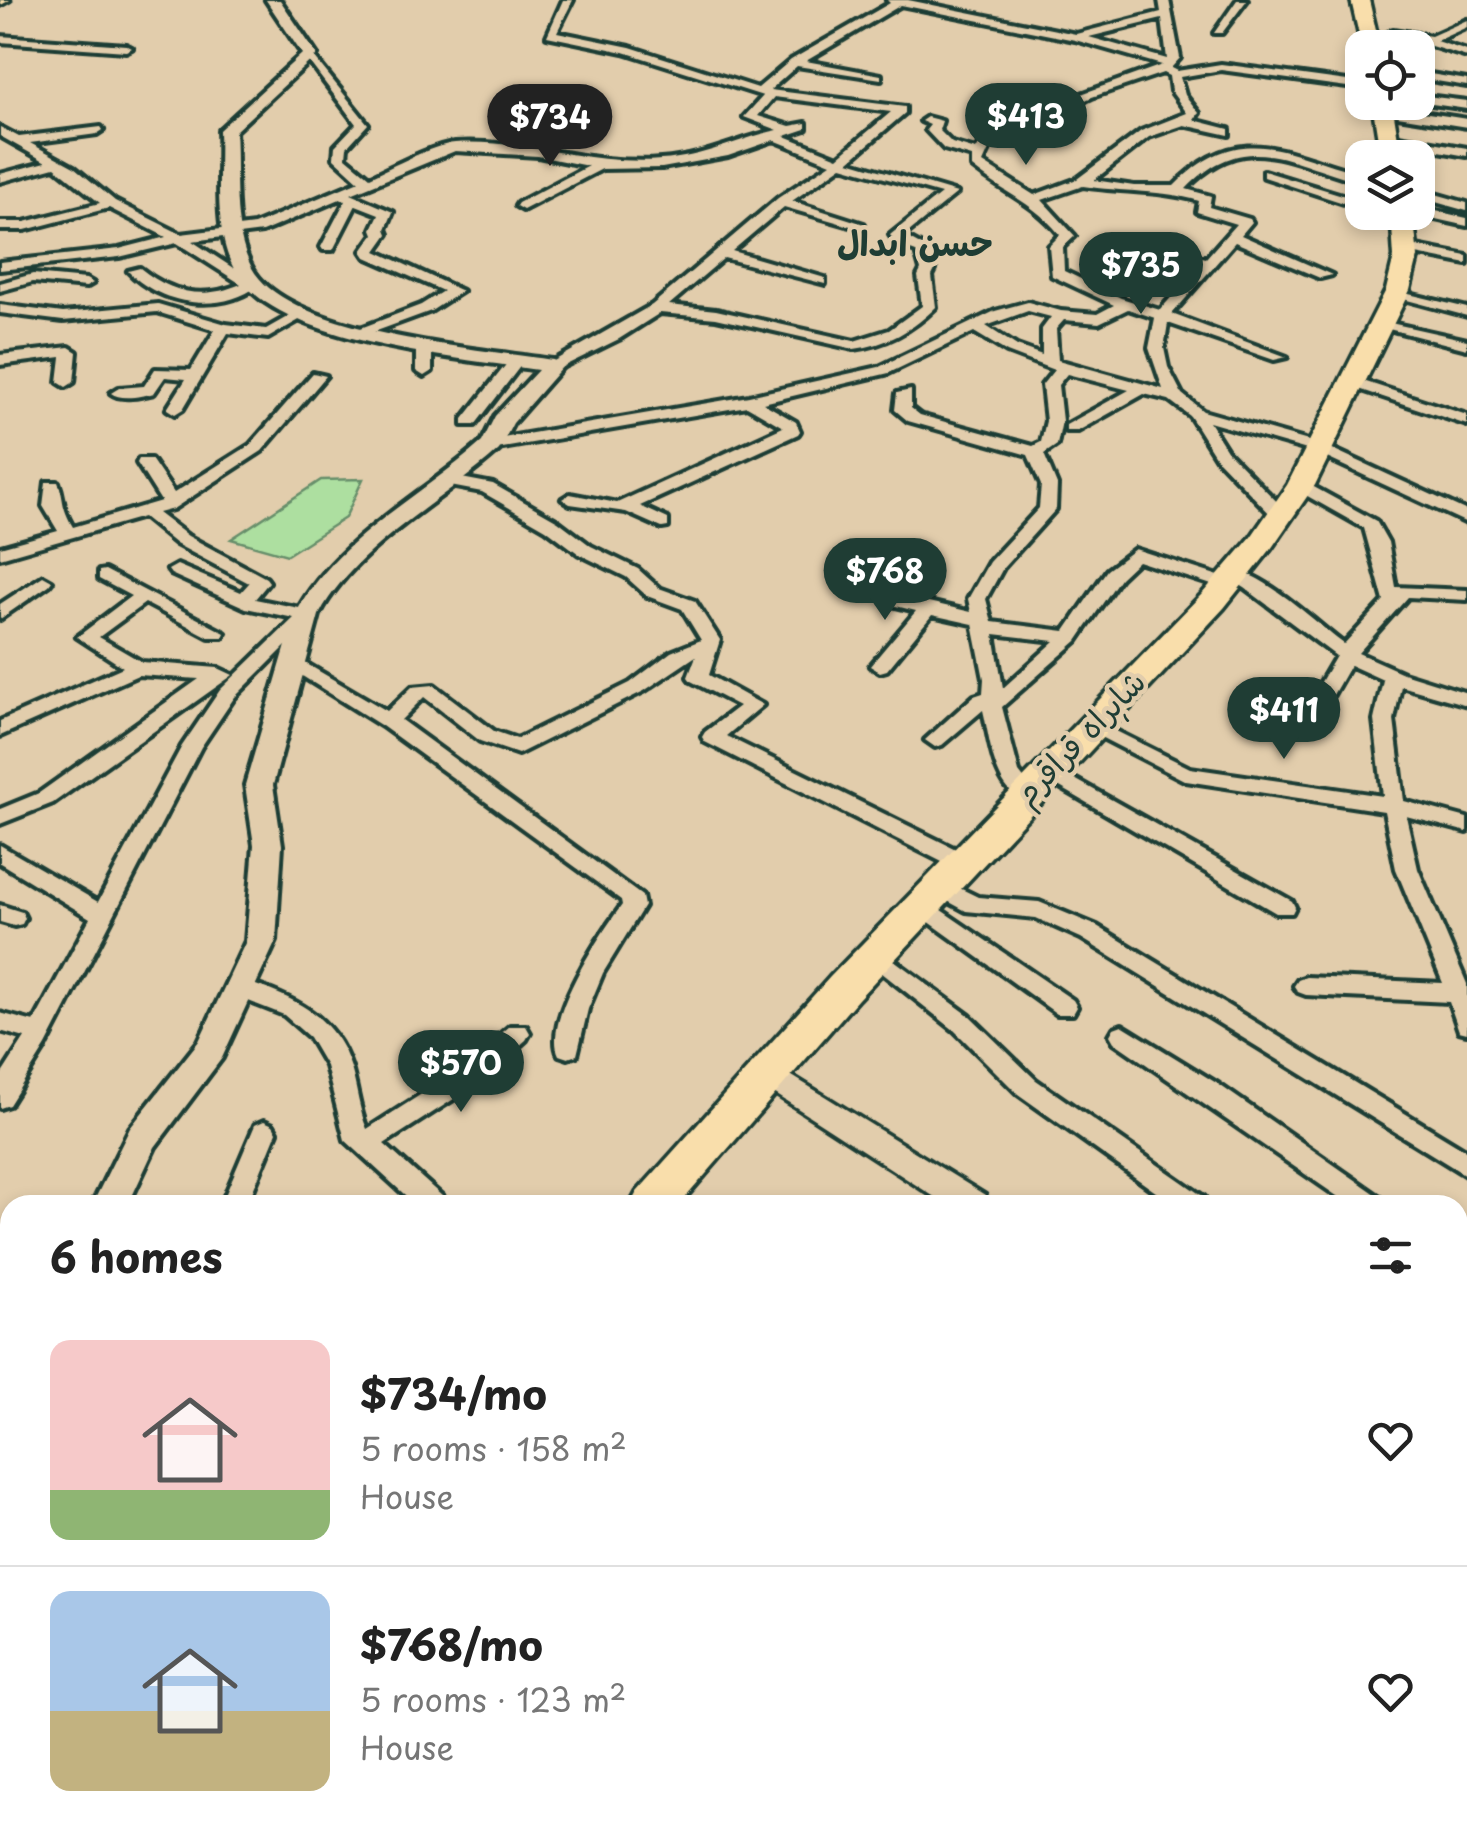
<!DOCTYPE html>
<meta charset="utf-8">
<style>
:root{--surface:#fff;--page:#f6f6f6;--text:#222;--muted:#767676;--line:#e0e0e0;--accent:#1f3d34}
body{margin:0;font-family:"Playpen Sans","Playpen Sans Arabic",sans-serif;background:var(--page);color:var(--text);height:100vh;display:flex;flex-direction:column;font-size:38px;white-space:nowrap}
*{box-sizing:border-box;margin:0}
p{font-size:32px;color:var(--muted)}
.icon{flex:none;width:55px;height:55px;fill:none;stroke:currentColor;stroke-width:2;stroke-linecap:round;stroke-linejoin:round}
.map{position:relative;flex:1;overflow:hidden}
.sheet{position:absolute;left:0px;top:1195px;width:1468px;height:642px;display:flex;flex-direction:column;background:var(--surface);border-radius:30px 30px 0 0;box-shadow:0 5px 15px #0003}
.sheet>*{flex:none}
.fabs{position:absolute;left:1345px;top:30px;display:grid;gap:20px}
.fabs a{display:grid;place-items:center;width:90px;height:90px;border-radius:20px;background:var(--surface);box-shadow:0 5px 15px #0003;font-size:50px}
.price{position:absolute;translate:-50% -85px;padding:0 22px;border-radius:35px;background:var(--accent);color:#fff;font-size:32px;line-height:65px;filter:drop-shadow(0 2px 5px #0008)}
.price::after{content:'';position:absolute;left:50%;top:60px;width:30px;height:22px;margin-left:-15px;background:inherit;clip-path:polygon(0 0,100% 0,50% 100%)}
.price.selected{background:#222;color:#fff}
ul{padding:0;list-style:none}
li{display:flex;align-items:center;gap:30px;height:250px;padding:0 50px}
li+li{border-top:2px solid var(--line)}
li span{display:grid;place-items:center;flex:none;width:280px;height:200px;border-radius:20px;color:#555}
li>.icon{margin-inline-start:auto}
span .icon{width:120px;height:120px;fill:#fffc;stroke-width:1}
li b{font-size:42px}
h2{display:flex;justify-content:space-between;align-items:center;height:120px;padding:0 50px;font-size:42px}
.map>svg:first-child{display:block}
</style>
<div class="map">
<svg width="1467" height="1837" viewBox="0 0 1467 1837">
<rect width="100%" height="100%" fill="#e2cdac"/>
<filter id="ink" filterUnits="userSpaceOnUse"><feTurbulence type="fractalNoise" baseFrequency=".01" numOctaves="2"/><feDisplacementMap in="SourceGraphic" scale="20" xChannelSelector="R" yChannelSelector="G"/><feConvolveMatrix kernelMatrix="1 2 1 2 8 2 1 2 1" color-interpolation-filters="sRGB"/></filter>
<g filter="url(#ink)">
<path fill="#addfa0" stroke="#668e6a" stroke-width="2.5" d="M 363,479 L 345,518 L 287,555 L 231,539 L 321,480 Z"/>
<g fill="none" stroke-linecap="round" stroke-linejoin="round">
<g stroke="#1f3d34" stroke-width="8">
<path id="minor" d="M 563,0 L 573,0 L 557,32 L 630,47 L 758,88 L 791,60 L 890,3 L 887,0 L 908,0 L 1076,34 L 1161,12 L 1159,0 L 1169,0 L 1180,58 L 1171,68 L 1177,71 L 1221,64 L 1362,83 L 1362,89 L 1221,70 L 1180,77 L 1185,95 L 1199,113 L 1194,120 L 1229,129 L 1229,135 L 1184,125 L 1149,137 L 1094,180 L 1134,186 L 1174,186 C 1240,118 1285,154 1362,174 L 1362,182 C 1291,164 1246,126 1186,189 L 1211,196 L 1209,207 L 1250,219 L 1252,222 L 1241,235 L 1332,275 L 1320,278 L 1235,242 L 1172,314 L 1287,357 L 1274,360 L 1168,323 L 1164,348 L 1168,367 L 1182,394 L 1203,411 L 1326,446 L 1467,511 L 1467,523 L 1314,452 L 1209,422 L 1228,452 L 1290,515 L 1287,519 L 1275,519 L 1217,459 L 1190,416 L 1169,400 L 1144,394 L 1078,431 L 1066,431 L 1066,425 L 1129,390 L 1067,374 L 1058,385 L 1062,421 L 1057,445 L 1044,454 L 1057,485 L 1056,509 L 1003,568 L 986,599 L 992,622 L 1065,631 L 1107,570 L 1135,549 L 1228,579 L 1229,571 C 1259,567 1319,626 1344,644 L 1384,601 L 1364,528 L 1295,489 L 1293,485 L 1301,480 L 1376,521 L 1388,542 L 1396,587 L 1467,590 L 1467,600 L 1408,597 L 1358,653 L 1403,673 L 1467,693 L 1467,705 L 1401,686 L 1394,720 L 1404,801 L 1467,818 L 1467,832 L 1406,816 L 1418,869 L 1467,984 L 1467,1033 L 1459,1031 L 1449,1002 L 1306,995 L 1298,992 L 1294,986 L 1298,980 L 1306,977 L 1443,983 L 1396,869 L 1384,811 L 1186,781 L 1081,727 L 1091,720 L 1098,722 L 1190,768 L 1383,796 L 1374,720 L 1383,680 L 1350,665 L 1318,721 L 1304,721 L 1301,716 L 1336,656 L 1245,588 L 1235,582 L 1233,588 L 1221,588 L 1138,561 L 1120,578 L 1077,641 L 1002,707 L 1019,772 L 1036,794 L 1026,801 C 993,791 990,738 983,710 L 942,745 L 935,747 L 925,740 L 974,696 L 983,693 L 984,679 L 973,624 L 932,615 L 887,670 L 880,672 L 870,666 L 916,611 L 884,603 L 884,595 L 890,593 L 971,612 L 968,599 L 989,562 L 1039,508 L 1041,485 L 1028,455 L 908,421 L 895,410 L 897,393 L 911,390 L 911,408 L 920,415 L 1033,446 L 1041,442 L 1046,421 L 1042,385 L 1054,370 L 1007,352 L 974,332 L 889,373 L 763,403 L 796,422 L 800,431 L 798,434 L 640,506 L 668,519 L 668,527 L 662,528 L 626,512 L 570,504 L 562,499 L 570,494 L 617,503 L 783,427 L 747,406 L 491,450 L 483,445 L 491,440 L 749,396 L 879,367 L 995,311 L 1028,302 L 1061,311 L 1097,314 L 1114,305 L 1052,276 L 1049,246 L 1060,235 C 1035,203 1002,192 972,167 L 972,157 L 944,149 L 926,130 L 930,125 L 921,121 L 927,117 L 942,121 L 939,130 L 952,143 L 976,150 L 983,138 L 1084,93 L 1162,65 L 1075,40 L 901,5 L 806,61 L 881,75 L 881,79 L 797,66 L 770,90 L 905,107 L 905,113 L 849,161 L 957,193 L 904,236 L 929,250 L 935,270 L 932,276 L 936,307 C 913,330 887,345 854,349 L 716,318 L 660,313 L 619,339 L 558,369 L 545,366 L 652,305 L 778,198 L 831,163 L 774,140 L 728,156 L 662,168 L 602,169 L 523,210 L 516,206 L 518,203 L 588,166 L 538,156 L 455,151 L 351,194 L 393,212 L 386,229 L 388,234 L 376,251 L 462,291 L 431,311 L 363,336 L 356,332 L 358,329 L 421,305 L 443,291 L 366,257 L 362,251 L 374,234 L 372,229 L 379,214 L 356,205 L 333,250 L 323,250 L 321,247 L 345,201 L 340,199 L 262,232 L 192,241 L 259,285 C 220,315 160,305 128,271 L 140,268 C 172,294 203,300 241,284 L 177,243 L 119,257 L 0,270 L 0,262 L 119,249 L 166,237 L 109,208 L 25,230 L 0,230 L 0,222 L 25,222 L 100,203 L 55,167 L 0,182 L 0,174 L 46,162 L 0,136 L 0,127 L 19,137 L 101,127 L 103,130 L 97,134 L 30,143 L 74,167 L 115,201 L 181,234 L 254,225 L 359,181 L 334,158 L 335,146 L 356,124 L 304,55 L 310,52 L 368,124 L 347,147 L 346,157 L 370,177 C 392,167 432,145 455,143 C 525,139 591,166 661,160 C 705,157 739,138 778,130 L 744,117 L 763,96 L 624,52 L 547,36 ZM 1162,19 L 1167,59 L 1089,37 ZM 1163,73 L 1169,76 L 1171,91 L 1187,113 L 1141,131 L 1077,179 L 1034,195 L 983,163 L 992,143 L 1092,97 ZM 774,97 L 891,112 L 838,157 L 785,136 L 806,129 L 806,123 L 790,126 L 758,116 ZM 842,166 L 941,194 L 890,235 L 897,245 L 916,252 L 921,270 L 918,276 L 922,306 L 889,330 L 854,341 L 716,310 L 669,305 L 724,258 L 825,284 L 825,278 L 732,251 L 784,207 L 864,230 L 864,224 L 792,201 ZM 1083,186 C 1120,192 1165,190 1199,201 L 1197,212 L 1236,224 L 1206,258 L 1131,240 L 1131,246 L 1200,265 L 1160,310 L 1121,298 L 1064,271 L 1063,247 L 1075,236 L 1042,200 ZM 1128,309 L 1155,318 L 1149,348 L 1163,389 L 1058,360 L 1056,329 L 1064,320 L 1099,323 ZM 1028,311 L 1051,317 L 1042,329 L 1042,355 L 1017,346 L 986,326 ZM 994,634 L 1055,641 L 1003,688 Z
M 1237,0 L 1247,0 L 1222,33 L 1214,33 Z
M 1467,20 L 1467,27 L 1436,41 L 1467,51 L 1467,57 L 1388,33 L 1393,30 L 1431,36 Z
M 0,36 L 126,45 L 132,48 L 126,51 L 0,42 Z
M 1418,72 L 1467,80 L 1467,86 L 1418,78 Z
M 1418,95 L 1467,101 L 1467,109 L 1418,102 Z
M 1383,106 L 1467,119 L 1467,127 L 1379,113 L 1377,110 Z
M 1387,134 L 1467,148 L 1467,156 L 1383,141 L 1381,138 Z
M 1264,171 L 1362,201 L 1362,209 L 1264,177 Z
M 1418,189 L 1467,203 L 1467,211 L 1418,197 Z
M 1418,207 L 1467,218 L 1467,226 L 1413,214 Z
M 1406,244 L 1467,256 L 1467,264 L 1401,251 L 1401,245 Z
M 33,274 L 86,279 L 93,283 L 86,287 L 33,282 L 0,291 L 0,283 Z
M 1392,290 L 1467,308 L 1467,316 L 1392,296 Z
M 158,304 L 226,324 L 266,329 L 296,312 L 308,315 L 268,338 L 228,333 L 183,409 L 175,414 L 167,409 L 186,379 L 165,377 L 154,393 C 142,396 121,401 111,393 L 119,388 L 144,386 L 155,369 L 191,370 L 215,330 L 157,312 L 63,321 L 0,313 L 0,305 L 63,313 Z
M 1377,320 L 1467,340 L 1467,349 L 1377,326 Z
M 424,343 L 432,348 L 432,371 L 424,376 L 416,371 L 416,348 Z
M 69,347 L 77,352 L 74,382 L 66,387 L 58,382 L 61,357 L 0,365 L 0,355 Z
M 512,357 L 525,360 L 475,425 L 463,425 L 463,419 Z
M 313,373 L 326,376 L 262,451 L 173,509 L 158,513 L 188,536 L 266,578 L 269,582 L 255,599 L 314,611 L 316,616 L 234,698 L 201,747 L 46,1046 L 9,1105 L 0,1108 L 0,1077 L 25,1038 L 0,1031 L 0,1013 L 34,1022 L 90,918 L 0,863 L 0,845 L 98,902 L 182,746 L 220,690 L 294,618 L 246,608 L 171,574 L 168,570 L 177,565 L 241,592 L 249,583 L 176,544 L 143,517 L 0,558 L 0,547 L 58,531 L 43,506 L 46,482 L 58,482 C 65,500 60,505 73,527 L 161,501 L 137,463 L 139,459 L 151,459 L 174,493 L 250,445 Z
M 1347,379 L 1357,379 L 1467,415 L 1467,425 L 1347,385 Z
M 451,476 L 493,484 L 558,521 L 591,546 L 638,569 L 659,588 L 695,601 L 720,640 L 709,675 L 763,705 L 726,736 L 970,856 L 973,862 L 970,868 L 954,868 L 705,742 L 702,737 L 705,732 L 739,706 L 691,681 L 688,677 L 696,656 L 644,691 L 518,754 L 480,741 L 424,697 L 401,720 L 642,896 L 644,906 L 603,973 L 588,1009 L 577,1055 L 568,1058 L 559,1055 C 542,1021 601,933 622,905 L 621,900 L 382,726 L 283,664 L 293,658 L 300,660 L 387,711 L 412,687 L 434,685 L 494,731 L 517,739 L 630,683 L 671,652 L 701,640 L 682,609 L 647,596 L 626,577 L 579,554 L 546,529 L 482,492 L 445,485 L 445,477 Z
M 105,570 L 225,633 L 223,637 L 209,637 L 145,603 L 99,637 L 142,662 L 218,668 L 233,675 L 53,803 L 0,824 L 0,809 L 39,793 L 199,679 L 138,675 L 0,736 L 0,721 L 123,667 L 77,637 L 131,596 L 99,579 L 99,571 Z
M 43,576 L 52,581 L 49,585 L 0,619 L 0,604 Z
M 1048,764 L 1292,901 L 1295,907 L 1292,913 L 1276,913 L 1041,776 L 1038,771 Z
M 939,878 L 978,897 L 1039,902 L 1097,926 L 1467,1151 L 1467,1176 L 1081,938 L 1036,918 L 966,911 L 931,892 L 928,886 Z
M 922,897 L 1073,1000 L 1077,1007 L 1073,1014 L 1057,1014 L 914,911 L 911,905 Z
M 0,905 L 22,912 L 25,918 L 22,924 L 14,926 L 0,922 Z
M 875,946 L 970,1016 L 1036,1080 L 1204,1197 L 1208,1205 L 1174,1205 L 1018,1094 L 954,1030 L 867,961 L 864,955 L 867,949 Z
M 241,980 C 291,996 334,1014 351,1068 C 357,1088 359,1110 367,1129 L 456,1072 L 510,1026 L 526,1026 L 530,1033 L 526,1040 L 474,1086 L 384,1144 L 443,1197 L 447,1205 L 416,1205 L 345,1140 L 326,1066 L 309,1037 L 284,1015 L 233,995 L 229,989 L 233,983 Z
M 1122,1025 L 1218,1084 L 1380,1197 L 1384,1205 L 1350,1205 L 1114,1042 L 1110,1035 L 1114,1028 Z
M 264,1121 L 273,1125 L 277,1132 L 247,1205 L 221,1205 L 255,1125 Z
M 1458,1254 L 1467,1257 L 1467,1285 L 1458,1282 Z
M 1467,1433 L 1467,1476 L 1458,1480 L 1458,1437 Z
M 0,1465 L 10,1466 L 10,1496 L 0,1495 Z
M 1467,1798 L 1467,1837 L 1441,1837 L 1445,1828 L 1458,1828 L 1458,1802 Z
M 400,1828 L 440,1828 L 444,1837 L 404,1837 Z
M 504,1828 L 575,1828 L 579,1837 L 500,1837 Z
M 882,1828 L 922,1828 L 926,1837 L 886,1837 Z
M 1213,1828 L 1292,1828 L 1288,1837 L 1217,1837 Z"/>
</g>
<g stroke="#1f3d34" stroke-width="7">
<path id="tertiary" d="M 771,1063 L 985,1195 L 990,1205 L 947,1205 L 760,1084 L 756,1075 L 760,1066 Z
M 1458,1528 L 1467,1532 L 1467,1585 L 1458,1581 Z"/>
</g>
<g stroke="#1f3d34" stroke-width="8">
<path id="secondary" d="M 266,0 L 280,0 L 317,55 L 235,131 C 238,173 231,229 252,268 C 288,334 482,349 553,360 L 563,366 L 513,423 L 499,450 C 443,501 354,547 319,615 L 273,785 L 282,845 L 276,941 L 222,1058 L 155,1147 L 128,1205 L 92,1205 L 130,1128 L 199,1041 L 246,941 L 254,845 L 245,785 L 295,615 C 335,539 420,497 482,442 L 495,416 L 538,370 C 462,358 280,344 237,274 C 212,235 221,174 219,130 L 302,54 Z
M 10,1504 L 10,1572 L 0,1577 L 0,1508 Z"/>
</g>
<g stroke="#1f3d34" stroke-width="7">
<path id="trunk" d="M 0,0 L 10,0 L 1,5 Z
M 1351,0 L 1369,0 L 1380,48 L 1362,48 Z
M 1372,102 L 1392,102 L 1401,158 L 1381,158 Z
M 1391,212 L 1413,212 L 1418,257 L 1410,290 L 1315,485 L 1271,549 L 1224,608 L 858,999 L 679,1205 L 630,1205 L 637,1192 L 830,977 L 1202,594 L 1251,537 L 1287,485 L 1386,290 L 1394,257 Z
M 42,1828 L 105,1828 L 101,1837 L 38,1837 Z"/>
</g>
<use href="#minor" fill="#e2cdac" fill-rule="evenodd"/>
<use href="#tertiary" fill="#e2cdac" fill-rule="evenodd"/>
<use href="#secondary" fill="#e2cdac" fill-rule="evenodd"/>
<use href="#trunk" fill="#f9deab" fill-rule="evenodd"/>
<g stroke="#1f3d34" stroke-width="12">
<path id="rail" d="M 1458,1705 L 1467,1682
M 1401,1837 L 1405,1828"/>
</g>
<use href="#rail" stroke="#e2cdac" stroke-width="9" stroke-dasharray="25" stroke-linecap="butt"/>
</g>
</g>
<g text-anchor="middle" stroke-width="9" stroke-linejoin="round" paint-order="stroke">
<g font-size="32" fill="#1f3d34" stroke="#e2cdac">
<text transform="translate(1080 738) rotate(-46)" y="11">شاہراہ قراقرم</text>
</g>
<g font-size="35" font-weight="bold" fill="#1f3d34" stroke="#e2cdac">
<text x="915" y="256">حسن ابدال</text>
</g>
</g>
</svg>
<div class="fabs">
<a><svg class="icon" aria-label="locate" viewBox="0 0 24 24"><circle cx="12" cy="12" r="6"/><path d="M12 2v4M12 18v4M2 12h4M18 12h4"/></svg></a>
<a><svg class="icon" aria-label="layers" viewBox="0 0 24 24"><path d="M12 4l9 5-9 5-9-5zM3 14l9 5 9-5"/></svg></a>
</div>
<b class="price" style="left:1026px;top:168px">$413</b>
<b class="price selected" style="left:550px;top:169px">$734</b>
<b class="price" style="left:1141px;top:317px">$735</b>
<b class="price" style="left:885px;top:623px">$768</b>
<b class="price" style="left:1284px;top:762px">$411</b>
<b class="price" style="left:461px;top:1115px">$570</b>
<section class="sheet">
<h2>6 homes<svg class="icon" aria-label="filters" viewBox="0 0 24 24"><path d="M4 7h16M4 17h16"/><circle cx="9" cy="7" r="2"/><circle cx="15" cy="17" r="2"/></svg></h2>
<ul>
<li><span style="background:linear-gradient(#f6c9c9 75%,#8fb573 0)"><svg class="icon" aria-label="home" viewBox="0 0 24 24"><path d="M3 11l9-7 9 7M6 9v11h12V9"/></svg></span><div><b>$734/mo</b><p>5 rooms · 158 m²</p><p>House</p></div><svg class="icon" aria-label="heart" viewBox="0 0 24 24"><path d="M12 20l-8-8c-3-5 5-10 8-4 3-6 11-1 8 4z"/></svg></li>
<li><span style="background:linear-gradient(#a9c7e8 60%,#c2b280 0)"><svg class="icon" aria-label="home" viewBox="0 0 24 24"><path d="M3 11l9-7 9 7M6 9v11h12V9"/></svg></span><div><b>$768/mo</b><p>5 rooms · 123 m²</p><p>House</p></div><svg class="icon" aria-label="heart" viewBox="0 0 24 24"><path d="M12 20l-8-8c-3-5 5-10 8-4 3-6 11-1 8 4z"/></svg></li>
</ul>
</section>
</div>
